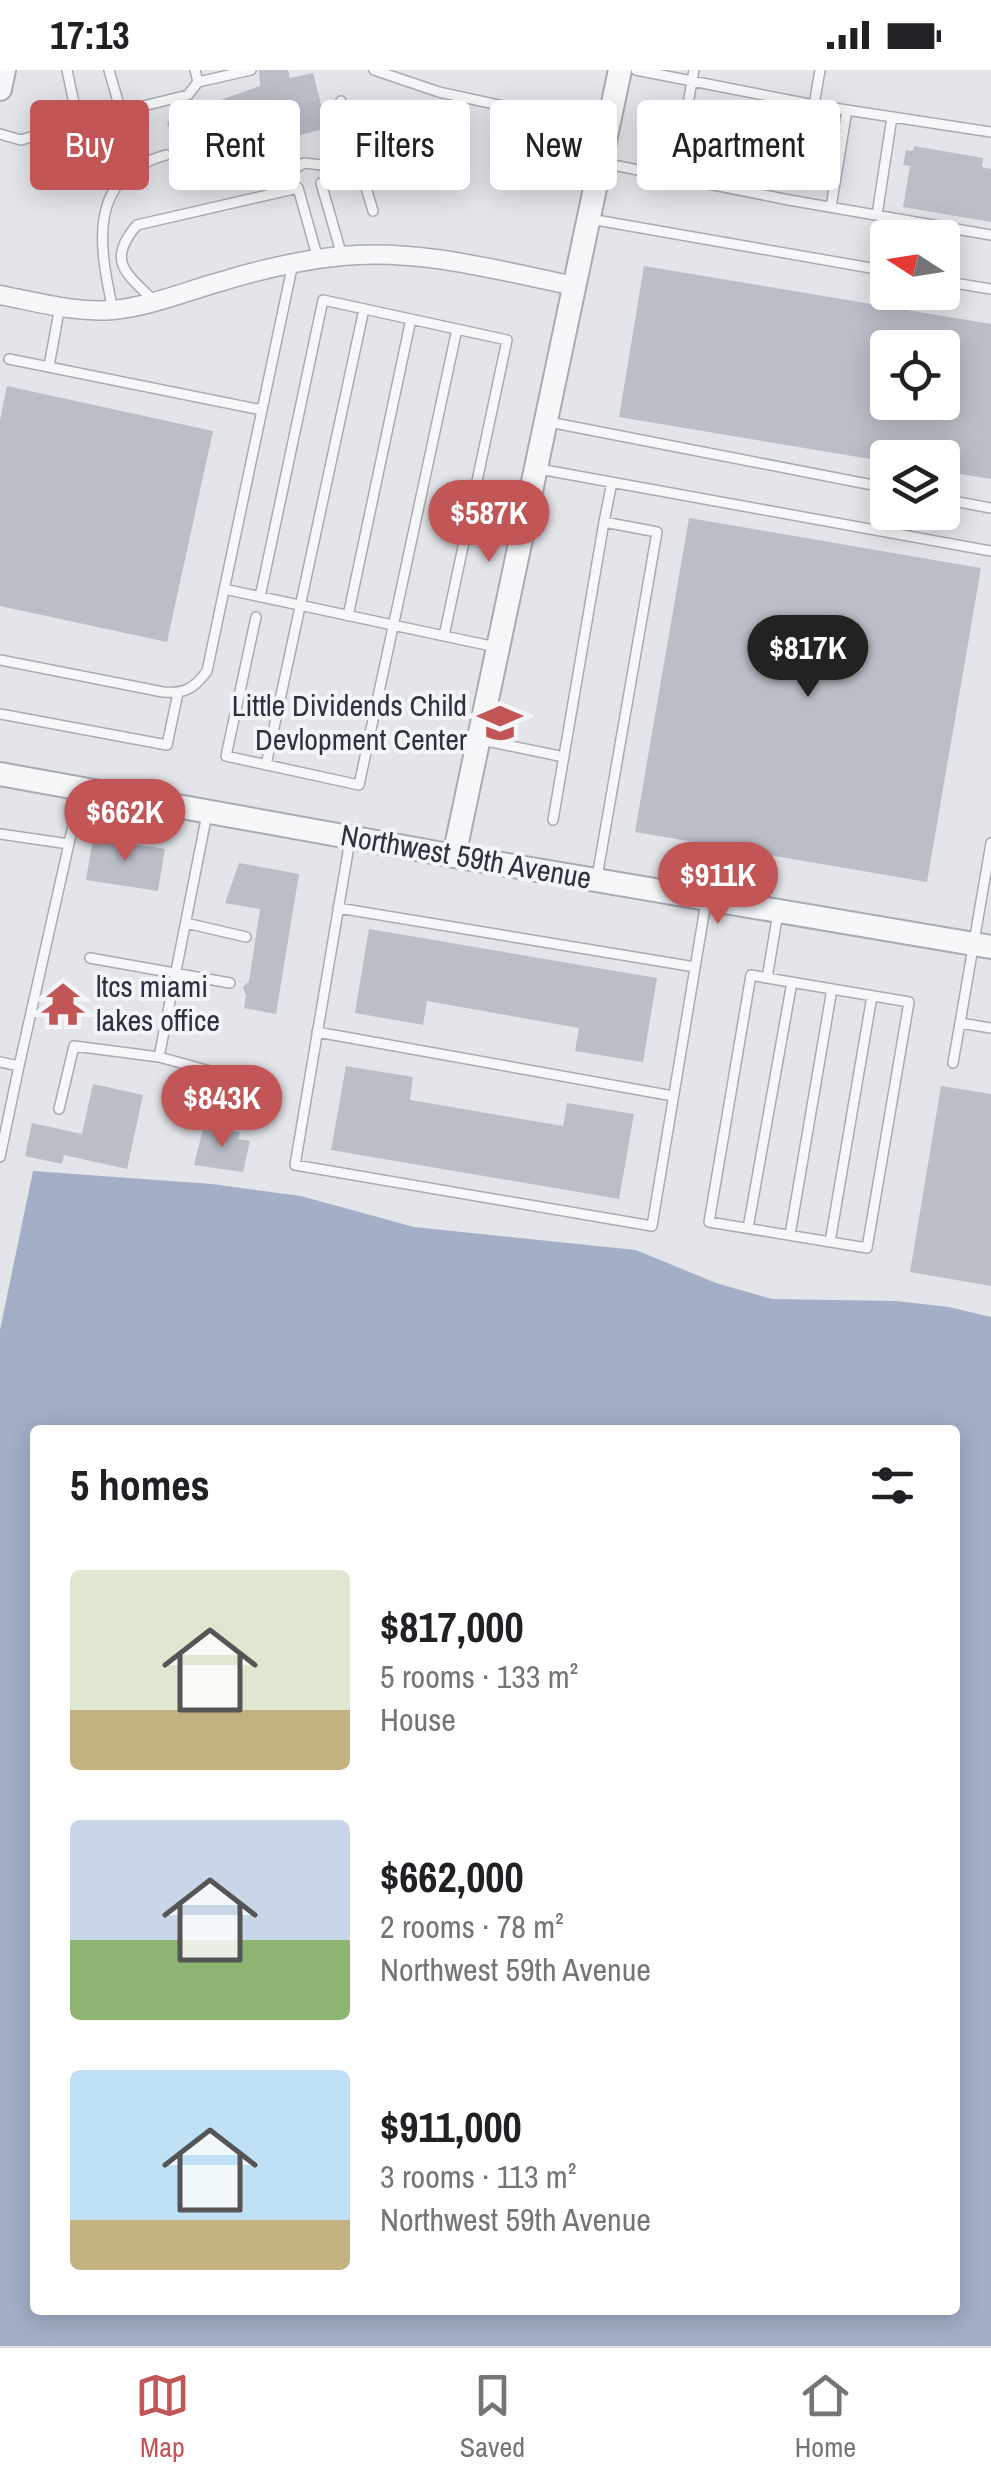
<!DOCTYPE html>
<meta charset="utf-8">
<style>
:root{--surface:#fff;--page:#f6f6f6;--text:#202124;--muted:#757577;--line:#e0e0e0;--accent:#c25657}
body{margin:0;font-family:"Archivo Narrow",sans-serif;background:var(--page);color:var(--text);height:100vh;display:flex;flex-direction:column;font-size:38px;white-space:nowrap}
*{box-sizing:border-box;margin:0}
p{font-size:32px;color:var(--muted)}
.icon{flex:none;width:55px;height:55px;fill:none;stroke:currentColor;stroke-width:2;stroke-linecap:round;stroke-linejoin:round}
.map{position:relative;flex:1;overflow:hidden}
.side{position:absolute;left:30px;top:1355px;width:930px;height:890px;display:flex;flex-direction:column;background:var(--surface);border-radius:10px;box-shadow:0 5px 25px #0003}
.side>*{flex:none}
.banner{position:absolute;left:30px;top:30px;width:932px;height:90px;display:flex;gap:20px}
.needle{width:65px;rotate:282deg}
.fabs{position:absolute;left:870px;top:150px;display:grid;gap:20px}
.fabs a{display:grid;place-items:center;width:90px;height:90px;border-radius:10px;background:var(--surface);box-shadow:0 5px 25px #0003;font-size:50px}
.price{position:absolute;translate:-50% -85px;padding:0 22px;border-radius:35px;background:var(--accent);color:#fff;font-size:32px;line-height:65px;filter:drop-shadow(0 2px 5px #0008)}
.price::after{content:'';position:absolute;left:50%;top:60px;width:30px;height:22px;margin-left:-15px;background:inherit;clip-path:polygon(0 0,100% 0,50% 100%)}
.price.active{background:#222;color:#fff}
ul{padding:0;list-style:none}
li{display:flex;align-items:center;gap:30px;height:250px;padding:0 40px}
li span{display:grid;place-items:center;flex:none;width:280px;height:200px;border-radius:10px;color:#555}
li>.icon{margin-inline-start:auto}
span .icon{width:120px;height:120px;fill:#fffc;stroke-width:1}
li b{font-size:42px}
h2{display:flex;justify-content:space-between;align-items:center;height:120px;padding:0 40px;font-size:42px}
.tag{padding:0 35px;border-radius:10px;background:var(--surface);box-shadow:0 5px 25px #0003;font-size:35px;line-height:90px}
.tag.active{background:var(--accent);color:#fff}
.status{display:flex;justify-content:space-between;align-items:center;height:70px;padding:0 50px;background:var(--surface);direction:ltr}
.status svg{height:28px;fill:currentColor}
.dock{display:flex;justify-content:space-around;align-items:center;height:140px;border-top:2px solid var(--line);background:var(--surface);font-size:28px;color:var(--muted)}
.dock a{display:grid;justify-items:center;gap:5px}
.dock .active{color:var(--accent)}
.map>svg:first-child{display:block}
</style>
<div class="status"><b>17:13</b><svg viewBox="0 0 49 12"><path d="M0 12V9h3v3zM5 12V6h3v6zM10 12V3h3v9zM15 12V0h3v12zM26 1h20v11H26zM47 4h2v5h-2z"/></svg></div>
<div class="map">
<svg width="991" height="2276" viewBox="0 0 991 2276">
<rect width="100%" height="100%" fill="#e4e5ea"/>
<path fill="#a3afc7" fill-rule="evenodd" d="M 33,1101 L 212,1114 L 301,1126 L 414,1157 L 636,1180 L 716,1213 L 772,1229 L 896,1231 L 949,1237 L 991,1247 L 991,2276 L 0,2276 L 0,1260 ZM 35,1360 L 955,1360 L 955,2240 L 35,2240 Z"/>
<path fill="#bbbec7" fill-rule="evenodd" d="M 259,0 L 288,0 L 290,8 L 313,3 L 327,58 L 286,69 L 289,76 L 240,91 L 237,81 L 179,93 L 167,52 L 224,37 L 223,29 L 260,16 Z
M 708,49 L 731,53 L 730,49 L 780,57 L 781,52 L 808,56 L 797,118 L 699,102 Z
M 914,76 L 983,88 L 982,97 L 991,99 L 991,152 L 903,137 L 910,96 L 903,95 L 906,80 L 913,81 Z
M 644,196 L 991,254 L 991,409 L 942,401 L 942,388 L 888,388 L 888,392 L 619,347 ZM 888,278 L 942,278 L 942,332 L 888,332 Z
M 7,316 L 213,361 L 167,572 L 0,536 L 0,350 Z
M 689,448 L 981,498 L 927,812 L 635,762 Z
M 93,768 L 165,779 L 158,821 L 86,810 Z
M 239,793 L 299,804 L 276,944 L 244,938 L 246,926 L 243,917 L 249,911 L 260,839 L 225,833 Z
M 369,859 L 657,908 L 643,992 L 575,981 L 579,958 L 427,931 L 423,955 L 355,943 Z
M 346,996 L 413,1007 L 410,1030 L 563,1056 L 567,1033 L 634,1044 L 619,1129 L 331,1080 Z
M 93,1014 L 143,1025 L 127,1099 L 64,1085 L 62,1094 L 25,1086 L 32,1053 L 82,1064 Z
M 941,1016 L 991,1024 L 991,1216 L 910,1202 Z
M 212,1057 L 240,1062 L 238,1069 L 250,1071 L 243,1102 L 194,1095 L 203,1059 L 212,1061 Z"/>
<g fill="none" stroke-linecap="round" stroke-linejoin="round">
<g stroke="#a9abb4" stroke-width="12">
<path id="service" d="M 67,0 L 78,52
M 109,0 L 121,42
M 195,0 L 198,12 L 251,0
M 374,0 L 439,22 L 604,58
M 636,0 L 814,35 L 991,62
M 341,31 L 361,101 L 321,113 L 342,186
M 814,35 L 820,0
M 0,64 L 21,70 L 78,52 L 188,25 L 198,12
M 603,93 L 789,130 L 991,165
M 361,101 L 373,141
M 675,107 L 694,0
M 284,121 L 288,103 L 304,93 L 322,95 L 335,109
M 831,137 L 847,40
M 877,145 L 892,47
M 590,149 L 888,201
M 942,211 L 991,219
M 153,230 C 126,203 106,191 137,155 L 298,118 L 318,189
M 113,240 C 99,176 86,107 166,85
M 9,289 L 262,340
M 49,296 L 60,236
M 549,352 L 888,418
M 539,399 L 991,481
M 942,429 L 991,438
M 604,452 L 612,412
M 224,519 L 496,577
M 260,527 L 323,230 L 507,270 L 444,566
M 348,546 L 411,249
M 256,547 L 226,686 L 359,715 L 457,259
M 0,590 L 163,622 C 184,624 194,619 207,601 L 293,193
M 0,644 L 167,675 L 178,623
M 482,670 L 564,687
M 266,695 L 364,239
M 553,750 L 604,452 L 657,462 L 597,807
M 0,764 L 69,774
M 350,770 L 295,1095 L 652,1156 L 706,832
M 991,773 L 960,953 L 991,958
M 338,838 L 695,897
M 186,853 L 246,867
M 90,888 L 230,913
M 767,908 L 751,905 L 709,1152 L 867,1178 L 909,932 L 767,908 L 778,843
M 317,962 L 673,1026
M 159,987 L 232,1007 L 225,1044
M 0,992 L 19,996 L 81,720
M 953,993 L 960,953
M 59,1039 L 74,976 L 159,987 L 207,744
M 0,1087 L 19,996
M 748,1158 L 792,912
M 790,1165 L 832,919
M 830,1172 L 872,926"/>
</g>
<g stroke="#a9abb4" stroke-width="21">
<path id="minor" d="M 0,225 C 37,232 75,243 113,240 C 152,236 186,221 223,211 C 262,199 301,190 342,186 C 419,178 500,201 575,216"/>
</g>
<g stroke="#a9abb4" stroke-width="26">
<path id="tertiary" d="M 0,19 L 4,0
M 0,704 L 454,786 L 991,877
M 454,786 L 620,0"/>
</g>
<use href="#service" stroke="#f6f7f9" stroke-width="9"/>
<use href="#minor" stroke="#f6f7f9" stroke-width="18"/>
<use href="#tertiary" stroke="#f6f7f9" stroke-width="22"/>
</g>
<defs>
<g id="school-bare" transform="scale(3.45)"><path d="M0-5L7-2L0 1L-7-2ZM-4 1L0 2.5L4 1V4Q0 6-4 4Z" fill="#c25657" stroke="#f3f5f8" stroke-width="2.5" paint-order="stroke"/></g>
<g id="temple-bare" transform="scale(3.45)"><path d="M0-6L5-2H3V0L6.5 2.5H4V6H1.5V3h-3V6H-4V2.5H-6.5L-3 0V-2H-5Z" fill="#c25657" stroke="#f3f5f8" stroke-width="2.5" paint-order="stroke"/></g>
</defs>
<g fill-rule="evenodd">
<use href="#school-bare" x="500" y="653"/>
<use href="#temple-bare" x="63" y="934"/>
</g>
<g text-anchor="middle" stroke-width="8" stroke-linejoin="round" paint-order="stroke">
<g font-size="30" fill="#2d3141" stroke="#f3f5f8" text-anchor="end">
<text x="467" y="646">Little Dividends Child<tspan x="467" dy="34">Devlopment Center</tspan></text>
<text x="96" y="927" text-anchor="start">ltcs miami<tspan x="96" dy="34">lakes office</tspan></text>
</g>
<g font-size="30" fill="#2d3141" stroke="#f3f5f8">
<text transform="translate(466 787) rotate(10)" y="10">Northwest 59th Avenue</text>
</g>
</g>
</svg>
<div class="fabs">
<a><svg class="needle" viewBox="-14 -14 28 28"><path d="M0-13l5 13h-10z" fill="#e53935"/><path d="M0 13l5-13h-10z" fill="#757577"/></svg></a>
<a><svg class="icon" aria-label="locate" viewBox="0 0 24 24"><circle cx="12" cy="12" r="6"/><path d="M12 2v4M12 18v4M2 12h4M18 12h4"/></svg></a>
<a><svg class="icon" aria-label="layers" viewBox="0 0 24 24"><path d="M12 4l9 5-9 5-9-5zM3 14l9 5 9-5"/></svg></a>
</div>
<b class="price" style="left:489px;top:495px">$587K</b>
<b class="price active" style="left:808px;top:630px">$817K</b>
<b class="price" style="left:125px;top:794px">$662K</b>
<b class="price" style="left:718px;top:857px">$911K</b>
<b class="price" style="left:222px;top:1080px">$843K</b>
<div class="banner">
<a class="tag active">Buy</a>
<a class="tag">Rent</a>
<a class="tag">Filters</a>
<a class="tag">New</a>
<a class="tag">Apartment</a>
</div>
<section class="side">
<h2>5 homes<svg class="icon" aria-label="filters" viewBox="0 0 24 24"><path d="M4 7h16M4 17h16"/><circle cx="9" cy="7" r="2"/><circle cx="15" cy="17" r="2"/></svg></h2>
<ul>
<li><span style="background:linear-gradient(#dfe7d0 70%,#c2b280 0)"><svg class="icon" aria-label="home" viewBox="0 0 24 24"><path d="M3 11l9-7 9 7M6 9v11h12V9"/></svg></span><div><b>$817,000</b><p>5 rooms · 133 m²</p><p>House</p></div></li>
<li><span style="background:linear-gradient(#c9d6e8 60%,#8fb573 0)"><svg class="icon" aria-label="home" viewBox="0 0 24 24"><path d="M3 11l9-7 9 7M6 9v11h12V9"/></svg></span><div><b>$662,000</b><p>2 rooms · 78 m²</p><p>Northwest 59th Avenue</p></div></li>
<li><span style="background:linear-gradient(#bfe0f5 75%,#c2b280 0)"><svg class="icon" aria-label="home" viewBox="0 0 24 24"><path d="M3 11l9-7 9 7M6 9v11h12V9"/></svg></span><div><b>$911,000</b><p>3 rooms · 113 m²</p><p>Northwest 59th Avenue</p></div></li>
</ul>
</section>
</div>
<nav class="dock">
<a class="active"><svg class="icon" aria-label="map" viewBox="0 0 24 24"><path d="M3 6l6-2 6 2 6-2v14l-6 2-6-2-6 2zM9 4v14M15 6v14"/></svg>Map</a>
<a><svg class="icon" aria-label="saved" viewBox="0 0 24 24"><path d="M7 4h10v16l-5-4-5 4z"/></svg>Saved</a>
<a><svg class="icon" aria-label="home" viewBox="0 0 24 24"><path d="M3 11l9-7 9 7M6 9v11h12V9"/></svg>Home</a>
</nav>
